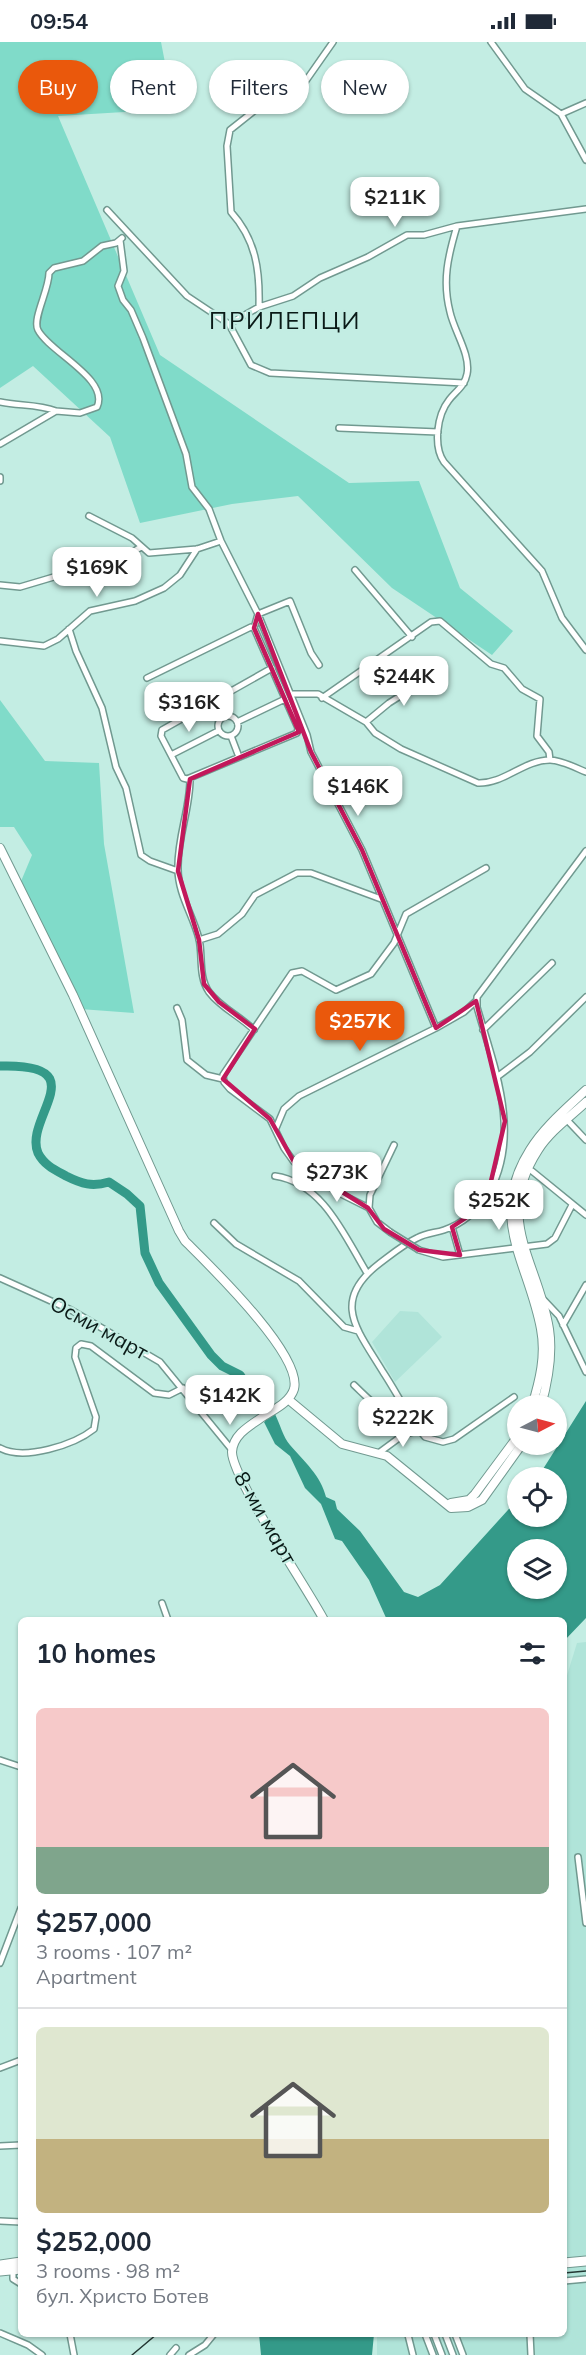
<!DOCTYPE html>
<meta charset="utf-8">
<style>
:root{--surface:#fff;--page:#f2f2f3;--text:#1f2937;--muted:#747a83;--line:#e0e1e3;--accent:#ea580c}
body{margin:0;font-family:Mulish,sans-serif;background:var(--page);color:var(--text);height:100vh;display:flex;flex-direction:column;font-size:22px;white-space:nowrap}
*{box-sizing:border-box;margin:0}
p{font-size:20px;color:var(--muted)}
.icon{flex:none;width:33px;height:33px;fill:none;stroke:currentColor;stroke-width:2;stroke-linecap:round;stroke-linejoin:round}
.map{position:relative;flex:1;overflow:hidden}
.details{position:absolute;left:18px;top:1575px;width:549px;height:720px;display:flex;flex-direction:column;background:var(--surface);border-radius:9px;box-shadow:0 2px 4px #0004}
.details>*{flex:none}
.guide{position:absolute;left:18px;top:18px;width:550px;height:54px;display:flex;gap:12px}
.needle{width:39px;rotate:84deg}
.fabs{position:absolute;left:507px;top:1353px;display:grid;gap:12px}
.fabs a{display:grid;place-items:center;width:60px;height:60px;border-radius:50%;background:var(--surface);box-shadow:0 2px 4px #0004;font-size:30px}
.price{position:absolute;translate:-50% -51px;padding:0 14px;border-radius:12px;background:#fff;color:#222;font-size:20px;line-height:39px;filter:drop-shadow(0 2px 3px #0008)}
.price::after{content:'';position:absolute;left:50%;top:36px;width:18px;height:14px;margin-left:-9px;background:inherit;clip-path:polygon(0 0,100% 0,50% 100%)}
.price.active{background:var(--accent);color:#fff}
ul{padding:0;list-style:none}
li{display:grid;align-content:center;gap:12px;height:318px;padding:0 18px}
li+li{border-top:2px solid var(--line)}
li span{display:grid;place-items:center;height:186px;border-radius:9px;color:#555}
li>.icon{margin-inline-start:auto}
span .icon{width:108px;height:108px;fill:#fffc;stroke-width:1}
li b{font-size:26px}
h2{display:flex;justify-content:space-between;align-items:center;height:72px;padding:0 18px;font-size:26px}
.chip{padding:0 21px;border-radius:27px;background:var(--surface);box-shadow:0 2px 4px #0004;font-size:21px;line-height:54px}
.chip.active{background:var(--accent);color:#fff}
.status{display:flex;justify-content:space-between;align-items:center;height:42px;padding:0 30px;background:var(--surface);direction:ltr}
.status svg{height:16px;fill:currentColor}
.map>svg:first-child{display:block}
</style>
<div class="status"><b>09:54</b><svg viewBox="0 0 49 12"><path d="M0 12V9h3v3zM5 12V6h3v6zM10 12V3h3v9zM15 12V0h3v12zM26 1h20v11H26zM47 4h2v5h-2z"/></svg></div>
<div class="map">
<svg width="586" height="2313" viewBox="0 0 586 2313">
<rect width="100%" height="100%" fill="#c3ede3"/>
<path fill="#b0e4d9" d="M 400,1269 L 418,1270 L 442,1295 L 395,1340 L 372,1300 Z
M 586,1600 L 586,2313 L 377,2313 L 377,2292 L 564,2292 L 564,1643 L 577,1601 Z"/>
<path fill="#80dbc9" d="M 0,0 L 161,0 L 174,67 L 58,74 L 160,313 L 349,441 L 419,439 L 460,546 L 513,589 L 492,613 L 392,546 L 298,454 L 232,462 L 140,481 L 110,395 L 33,324 L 0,346 Z
M 0,658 L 45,719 L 99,721 L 104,802 L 134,971 L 80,967 L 19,844 L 32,813 L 14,785 L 0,785 Z"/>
<path fill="#349a89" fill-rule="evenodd" d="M 586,1359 L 586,1576 L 564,1599 L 564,1578 L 387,1578 L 369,1538 L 342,1499 L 335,1497 L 321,1462 L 305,1446 L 290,1414 L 275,1402 L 264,1380 L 275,1372 C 280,1382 283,1395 290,1403 C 304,1419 321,1434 326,1455 L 335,1459 L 337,1467 L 360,1489 L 404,1550 L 418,1555 L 440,1543 L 517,1458 L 518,1474 L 556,1474 L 556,1436 L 538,1435 ZM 518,1508 L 556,1508 L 556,1546 L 518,1546 Z
M 259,2292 L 374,2292 L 372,2313 L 261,2313 Z"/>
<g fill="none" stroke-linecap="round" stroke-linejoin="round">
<path stroke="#349a89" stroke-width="9" d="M 0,1024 C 98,1021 23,1076 38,1111 C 44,1123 55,1128 66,1134 C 82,1142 92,1145 109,1140 L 127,1152 L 140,1164 L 145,1211 L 159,1241 L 211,1313 L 222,1324 L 240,1333 L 270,1378"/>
<g stroke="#719990" stroke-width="8">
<path id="street" d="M 491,0 L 525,47 L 561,72 L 586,118
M 561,72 L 586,61
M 107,168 L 187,254 L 229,282 L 251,323 L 270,331 L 464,341
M 457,184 C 448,214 442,239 450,270 C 454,289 471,313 467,332 C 465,344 455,350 449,358 C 437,373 433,404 444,420 L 542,529 L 562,576 L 586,608
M 120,198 L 124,229 L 118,244 L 123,258 L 131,268 L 143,296 L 186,412 L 192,445 L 209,467 L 221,499 L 258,572 L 254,586
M 259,265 C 260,228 256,198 231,170 L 227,104 L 230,88 L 259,65 L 305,40 L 333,0
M 229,282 L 259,265 L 293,254 L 320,236 L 368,215 L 407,193 L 424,193 L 457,184 L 586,167
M 0,360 C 19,364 38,362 56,369
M 339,386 L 438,390
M 0,402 L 56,369 L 80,371 L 97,365 C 110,337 49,310 38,288 C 32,277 49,248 49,231 L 54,226 L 83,219 L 102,204 L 116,201 L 122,196
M 0,435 L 0,439
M 89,474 L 132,496 L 149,511 L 197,507 L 221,499
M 355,528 L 412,595
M 0,543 L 20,545 L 128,513 L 141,505
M 69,587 L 76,609 L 102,666 L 116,725 L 126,746 L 141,813 L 150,819 L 178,829
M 0,599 L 44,604 L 58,597 L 90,569 L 135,559 L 164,546 L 180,533 L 197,507
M 319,623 L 311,611 L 290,559 L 258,572 L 307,693 L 311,710 L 362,808 L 436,986
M 147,636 L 251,585 L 254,586 L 298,686 L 297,691 L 187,737 L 183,736 L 161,694 L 162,688 L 272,626
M 290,652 L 318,652 L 366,680 L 375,691 L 401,707 L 478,741 C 504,742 524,718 550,718 C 561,718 576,726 586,730
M 219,656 L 225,674
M 322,656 L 431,580 L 440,579 L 491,622 L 504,626 L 522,647 L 540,657 L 537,694 L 549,710 L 550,718
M218 684a10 10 0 1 1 20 0a10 10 0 1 1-20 0Z
M 237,680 L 285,657
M 366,680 L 389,661 L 430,635
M 231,694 L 239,715
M 171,713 L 218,689
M 190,737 C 190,768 177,796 178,827 C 178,852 193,873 199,897 C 203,914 198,934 209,950 C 221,966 240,974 254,988
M 199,898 L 218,892 L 242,872 L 255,853 L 297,831 L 311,831 L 381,857
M 177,966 L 182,978 L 187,1018 L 206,1033 L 223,1037
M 483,988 L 552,921
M 497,1035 L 530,1010 L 586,955
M 567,1078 L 586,1098
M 276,1086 L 284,1067 L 299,1054 L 436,986 L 464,970 L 476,959
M 532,1129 L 586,1173
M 275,1134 C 323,1141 344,1193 367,1231
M 369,1166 L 370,1153 L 394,1103
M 214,1181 L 236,1202 L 299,1239 L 344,1285 L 358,1289
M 452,1185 L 460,1213
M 390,1190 L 377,1180 L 369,1166 L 339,1151 L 294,1120 L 284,1106 L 270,1077 L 230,1047 L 224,1040 L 223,1033 L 292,931 L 302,929 L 336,948 L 371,932 L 394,901 L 406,872 L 486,826
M 419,1208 L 443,1215 L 547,1202 L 555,1196 L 572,1163
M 0,1236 L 71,1268 L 160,1320 L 232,1408
M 542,1256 L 559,1274 L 586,1330
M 563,1283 L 586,1243
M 354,1343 C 370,1358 385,1377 409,1371
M 514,1355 L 454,1397 L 443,1400 L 425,1395 C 409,1376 397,1351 383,1330 C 357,1287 330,1259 380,1221 C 392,1212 404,1202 417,1196 C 426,1191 435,1191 444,1188 C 462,1182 479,1168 489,1151 C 522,1091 494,1025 477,965 L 477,955 L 586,809
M 0,1406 C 24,1419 74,1403 94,1387 L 96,1375 L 75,1315 L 76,1306 L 81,1302 L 91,1304 L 154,1351 L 169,1353 L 183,1346
M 380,1410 L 403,1393 L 420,1388
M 162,1561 L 168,1578
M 0,1718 L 21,1725
M 578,1815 L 586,1881
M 0,1921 L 21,1866
M 0,2026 L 21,2018
M 0,2104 L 21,2103
M 0,2179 L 21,2180
M 13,2227 L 13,2237 L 21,2242
M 564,2239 L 586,2237
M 0,2291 L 28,2303 L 42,2313
M 70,2292 L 74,2313
M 425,2292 L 433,2313
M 434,2292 L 442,2313
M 445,2292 L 453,2313
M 455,2292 L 463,2313
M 530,2292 L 531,2313
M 408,2293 L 413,2313
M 170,2313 L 176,2306
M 189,2313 L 205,2303 L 214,2292"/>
</g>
<g stroke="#719990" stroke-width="10">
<path id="secondary" d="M 0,806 L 73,953 L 179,1189 L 185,1199 C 209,1223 303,1313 294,1347 C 290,1360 275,1367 264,1374 C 251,1383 233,1392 232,1410 C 232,1436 308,1547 324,1578
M 289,1358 L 342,1402 L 387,1414 L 451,1466 L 468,1465 L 482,1458 L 522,1402
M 532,1364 C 540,1338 546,1313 541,1287 C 529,1221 487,1176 530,1108 C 544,1085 567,1066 586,1048
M 541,1364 C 548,1339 553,1313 549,1287 C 538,1219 493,1178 538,1108 C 550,1089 570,1075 586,1060
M 451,1461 L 469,1458 L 475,1452 L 518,1394"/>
</g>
<g stroke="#719990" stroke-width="11">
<path id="primary" d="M 564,2221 L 586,2219
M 0,2223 L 21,2220
M 0,2229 L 21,2227"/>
</g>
<use href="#street" stroke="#fff" stroke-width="5"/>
<use href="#secondary" stroke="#fff" stroke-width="8"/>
<use href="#primary" stroke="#fff" stroke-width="9"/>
<path stroke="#243834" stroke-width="1.5" d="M 564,2231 L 586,2229
M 132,2313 L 157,2292"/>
<g stroke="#719990" stroke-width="8" stroke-linecap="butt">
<path id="street-bridge" d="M 390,1190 L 419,1208"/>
</g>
<use href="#street-bridge" stroke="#fff" stroke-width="5"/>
</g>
<path fill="none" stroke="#c2185b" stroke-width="4.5" stroke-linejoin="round" d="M 258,572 L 311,710 L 362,808 L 436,986 L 476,959 L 505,1079 L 488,1152 L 473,1171 L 452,1185 L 460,1213 L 419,1208 L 384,1187 L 368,1166 L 294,1120 L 270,1077 L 223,1037 L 255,987 L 219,960 L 204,942 L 199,898 L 178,829 L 190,737 L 299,690 L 254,586 Z"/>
<g text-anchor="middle" stroke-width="4.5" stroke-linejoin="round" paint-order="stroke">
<g font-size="21" fill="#0a1a17" stroke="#c3ede3">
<text transform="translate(99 1286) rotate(29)" y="7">Осми март</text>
<text transform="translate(265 1476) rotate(60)" y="7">8-ми март</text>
</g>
<g font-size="24" letter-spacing="1.5" fill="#0a1a17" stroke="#c3ede3">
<text x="285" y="287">ПРИЛЕПЦИ</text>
</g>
</g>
</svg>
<div class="fabs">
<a><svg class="needle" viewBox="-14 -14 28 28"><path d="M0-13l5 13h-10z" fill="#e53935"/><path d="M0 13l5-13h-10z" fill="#747a83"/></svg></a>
<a><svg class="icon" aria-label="locate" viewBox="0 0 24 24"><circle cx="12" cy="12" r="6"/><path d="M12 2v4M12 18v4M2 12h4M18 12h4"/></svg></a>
<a><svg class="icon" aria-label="layers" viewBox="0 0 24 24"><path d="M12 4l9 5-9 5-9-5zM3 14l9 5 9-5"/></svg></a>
</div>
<b class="price" style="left:395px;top:186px">$211K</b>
<b class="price" style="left:97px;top:556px">$169K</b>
<b class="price" style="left:404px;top:665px">$244K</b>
<b class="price" style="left:189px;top:691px">$316K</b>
<b class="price" style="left:358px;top:775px">$146K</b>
<b class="price active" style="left:360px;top:1010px">$257K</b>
<b class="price" style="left:337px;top:1161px">$273K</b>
<b class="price" style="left:499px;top:1189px">$252K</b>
<b class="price" style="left:230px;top:1384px">$142K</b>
<b class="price" style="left:403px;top:1406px">$222K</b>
<div class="guide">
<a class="chip active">Buy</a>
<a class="chip">Rent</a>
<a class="chip">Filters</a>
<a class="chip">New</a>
</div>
<section class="details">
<h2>10 homes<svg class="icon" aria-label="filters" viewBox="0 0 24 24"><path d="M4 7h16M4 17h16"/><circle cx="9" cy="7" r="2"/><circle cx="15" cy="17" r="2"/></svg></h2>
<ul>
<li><span style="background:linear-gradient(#f6c9c9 75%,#7fa58c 0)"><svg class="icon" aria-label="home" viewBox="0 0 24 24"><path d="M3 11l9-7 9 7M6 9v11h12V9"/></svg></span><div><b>$257,000</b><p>3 rooms · 107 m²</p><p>Apartment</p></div></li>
<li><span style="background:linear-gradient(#dfe7d0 60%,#c2b280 0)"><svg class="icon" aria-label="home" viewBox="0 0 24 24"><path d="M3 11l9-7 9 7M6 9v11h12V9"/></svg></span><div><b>$252,000</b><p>3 rooms · 98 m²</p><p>бул. Христо Ботев</p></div></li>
</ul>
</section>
</div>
